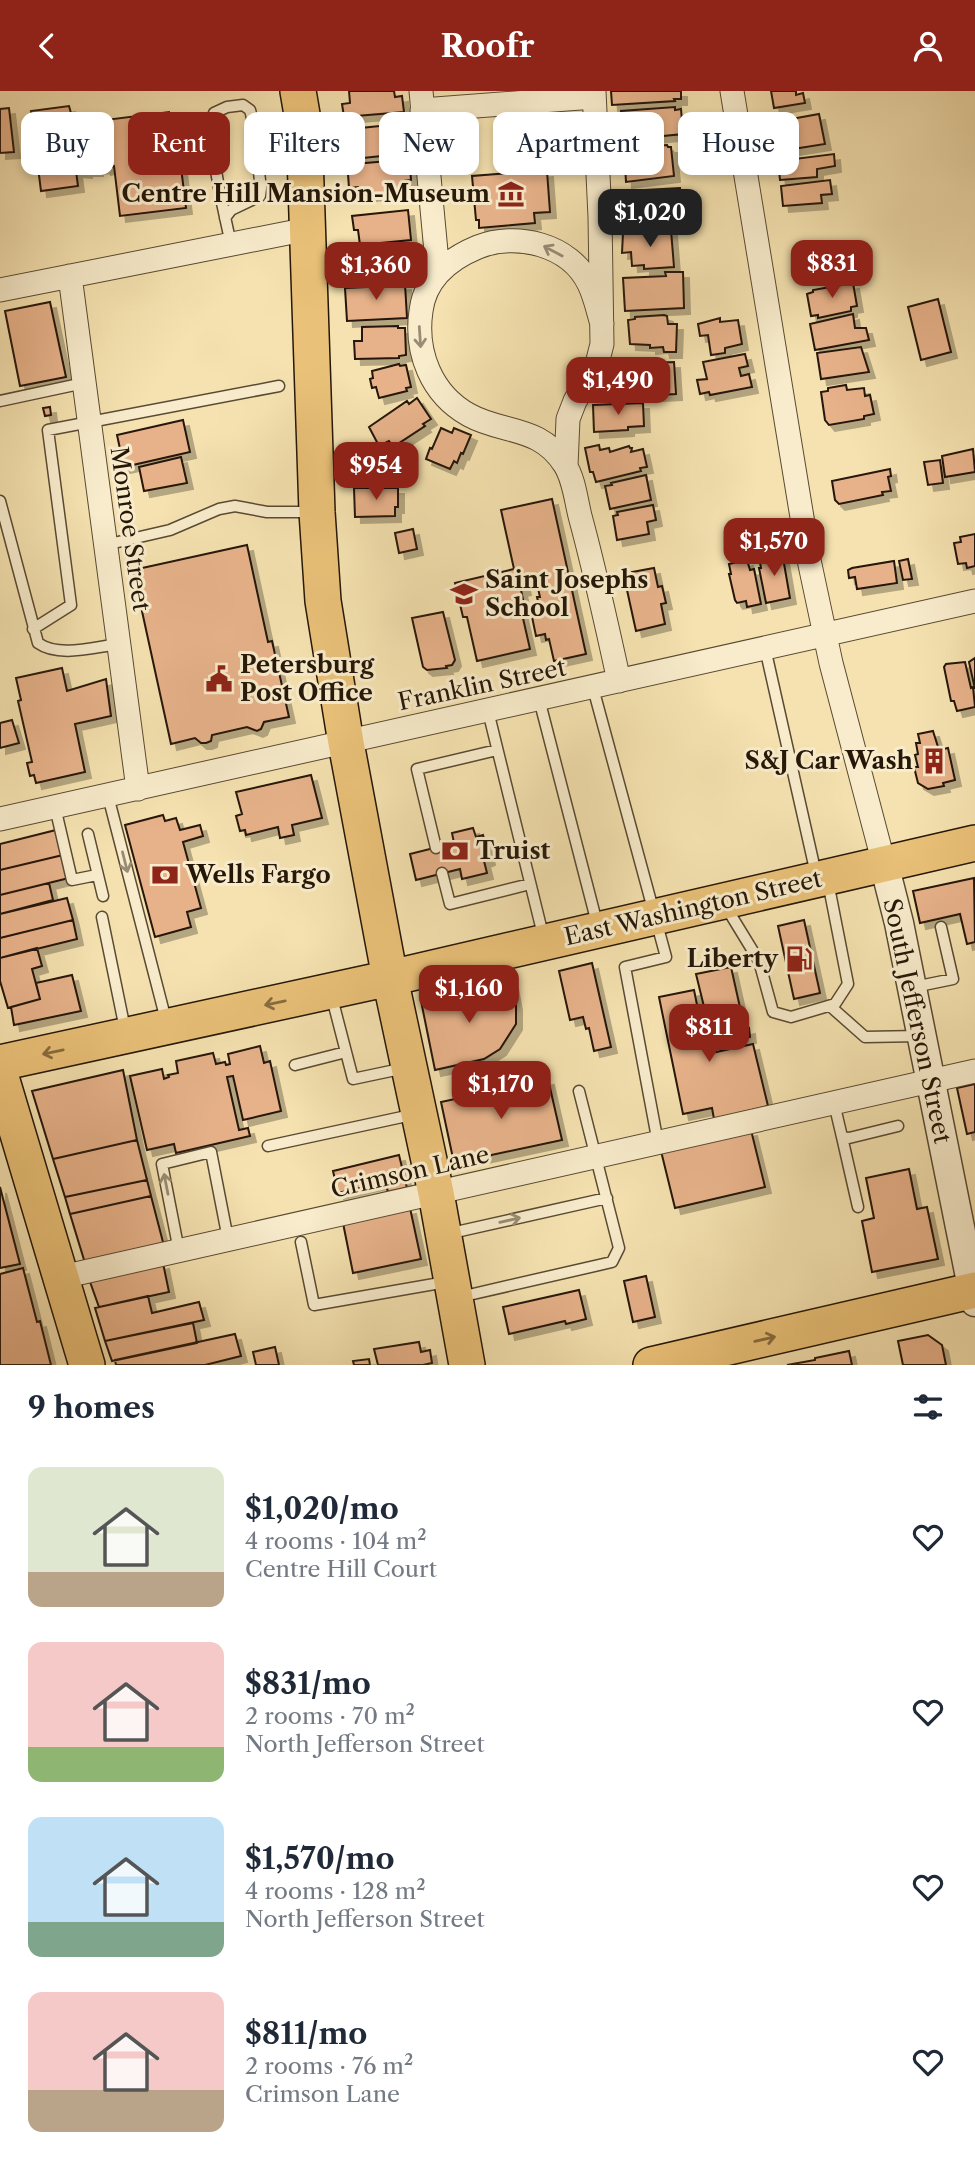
<!DOCTYPE html>
<meta charset="utf-8">
<style>
:root{--surface:#fff;--page:#f6f6f7;--text:#1f2937;--muted:#747a83;--accent:#8f2418}
body{margin:0;font-family:"Libre Caslon Text",serif;background:var(--page);color:var(--text);height:100vh;display:flex;flex-direction:column;font-size:26px;white-space:nowrap}
*{box-sizing:border-box;margin:0}
p{font-size:23px;color:var(--muted)}
.icon{flex:none;width:38px;height:38px;fill:none;stroke:currentColor;stroke-width:2;stroke-linecap:round;stroke-linejoin:round}
.map{position:relative;height:1274px;overflow:hidden}
.panel{display:flex;flex-direction:column;background:var(--surface);flex:1}
.panel>*{flex:none}
.hud{position:absolute;left:21px;top:21px;width:934px;height:63px;display:flex;gap:14px}
.price{position:absolute;translate:-50% -60px;padding:0 16px;border-radius:14px;background:var(--accent);color:#fff;font-size:23px;line-height:46px;filter:drop-shadow(0 2px 4px #0008)}
.price::after{content:'';position:absolute;left:50%;top:42px;width:21px;height:16px;margin-left:-10px;background:inherit;clip-path:polygon(0 0,100% 0,50% 100%)}
.price.active{background:#222;color:#fff}
ul{padding:0;list-style:none}
li{display:flex;align-items:center;gap:21px;height:175px;padding:0 28px}
li span{display:grid;place-items:center;flex:none;width:196px;height:140px;border-radius:14px;color:#555}
li>.icon{margin-inline-start:auto}
span .icon{width:84px;height:84px;fill:#fffc;stroke-width:1}
li b{font-size:30px}
h2{display:flex;justify-content:space-between;align-items:center;height:84px;padding:0 28px;font-size:30px}
.pill{padding:0 24px;border-radius:14px;background:var(--surface);box-shadow:0 4px 10px #0003;font-size:24px;line-height:63px}
.pill.active{background:var(--accent);color:#fff}
header{display:flex;justify-content:space-between;align-items:center;height:91px;padding:0 28px;background:var(--accent);color:#fff;font-size:32px;font-weight:700}
.map>svg:first-child{display:block}
</style>
<header><svg class="icon" aria-label="back" viewBox="0 0 24 24"><path d="M15 5l-7 7 7 7"/></svg>Roofr<svg class="icon" aria-label="person" viewBox="0 0 24 24"><circle cx="12" cy="8" r="4"/><path d="M4 21q1-7 8-7t8 7"/></svg></header>
<div class="map">
<svg width="975" height="1274" viewBox="0 0 975 1274">
<defs>
<filter id="shadow"><feDropShadow dx="6" dy="6" stdDeviation="0" flood-color="#0004"/></filter>
</defs>
<rect width="100%" height="100%" fill="#f5e2b0"/>
<filter id="stains"><feTurbulence type="fractalNoise" baseFrequency=".00286" numOctaves="4"/><feColorMatrix values="0 0 0 0 .2 0 0 0 0 .09 0 0 0 0 .02 0 0 0 .5 -.17"/></filter>
<radialGradient id="worn" r=".72"><stop offset=".6" stop-color="#630" stop-opacity="0"/><stop offset="1" stop-color="#630" stop-opacity=".3"/></radialGradient>
<path fill="#e7b28a" stroke="#251708" stroke-width="2" filter="url(#shadow)" d="M 349,0 L 394,0 L 395,6 L 402,5 L 404,21 L 344,26 L 342,13 L 350,12 Z
M 611,0 L 681,0 L 681,8 L 674,8 L 675,10 L 612,14 Z
M 771,0 L 796,0 L 796,4 L 803,2 L 805,12 L 774,17 Z
M 69,15 L 74,33 L 169,21 L 171,36 L 176,36 L 186,117 L 120,125 L 114,75 L 105,78 L 104,76 L 97,77 L 97,79 L 86,79 L 86,81 L 76,80 L 78,95 L 41,100 L 31,20 Z
M 675,16 L 675,19 L 681,18 L 683,43 L 623,49 L 621,20 Z
M 9,17 L 14,61 L 0,62 L 0,18 Z
M 819,23 L 825,53 L 774,61 L 769,32 Z
M 399,33 L 399,39 L 407,38 L 409,56 L 400,57 L 400,63 L 354,68 L 354,62 L 345,63 L 343,45 L 352,44 L 351,38 Z
M 667,54 L 668,56 L 671,56 L 674,85 L 626,91 L 624,57 Z
M 834,63 L 835,75 L 817,78 L 817,86 L 780,89 L 778,70 Z
M 400,69 L 401,77 L 410,76 L 411,89 L 403,90 L 404,97 L 391,98 L 391,102 L 358,105 L 358,96 L 349,97 L 348,83 L 355,82 L 354,73 Z
M 533,80 L 533,81 L 547,80 L 550,121 L 534,122 L 535,132 L 479,137 L 479,129 L 476,129 L 472,85 Z
M 830,89 L 832,103 L 821,104 L 822,112 L 783,115 L 781,95 Z
M 680,97 L 682,128 L 628,131 L 627,100 Z
M 408,119 L 411,149 L 360,154 L 358,139 L 354,139 L 352,125 Z
M 671,139 L 674,176 L 644,178 L 644,174 L 632,175 L 631,161 L 622,162 L 623,142 Z
M 665,181 L 683,181 L 684,217 L 625,220 L 623,187 L 666,185 Z
M 376,191 L 376,195 L 405,193 L 407,227 L 347,230 L 345,197 L 366,196 L 366,192 Z
M 853,192 L 857,215 L 851,216 L 851,220 L 818,227 L 818,224 L 811,225 L 807,203 L 813,201 L 813,199 Z
M 938,208 L 951,261 L 921,269 L 908,216 Z
M 50,211 L 66,286 L 20,295 L 5,220 Z
M 853,223 L 855,237 L 866,237 L 869,249 L 815,259 L 810,233 Z
M 664,224 L 667,225 L 668,233 L 677,233 L 676,261 L 664,261 L 663,256 L 650,257 L 650,254 L 630,253 L 628,229 L 635,228 L 635,226 Z
M 720,227 L 720,231 L 738,229 L 742,253 L 725,257 L 725,262 L 711,264 L 708,244 L 700,245 L 698,233 Z
M 398,235 L 398,237 L 405,237 L 406,264 L 399,265 L 399,267 L 355,268 L 354,250 L 362,250 L 362,236 Z
M 861,256 L 869,281 L 821,288 L 817,262 Z
M 745,263 L 748,275 L 739,277 L 741,285 L 749,283 L 752,296 L 710,304 L 709,301 L 700,303 L 697,289 L 707,288 L 703,271 Z
M 636,269 L 652,269 L 652,272 L 674,271 L 676,303 L 618,306 L 616,274 L 636,273 Z
M 399,273 L 400,275 L 406,274 L 411,296 L 406,297 L 407,300 L 379,307 L 376,296 L 372,297 L 370,288 L 373,287 L 372,280 Z
M 846,294 L 847,299 L 864,297 L 865,305 L 870,304 L 874,323 L 864,325 L 864,328 L 829,334 L 825,329 L 821,301 L 828,300 L 828,297 Z
M 417,307 L 431,328 L 423,333 L 425,335 L 393,356 L 389,350 L 379,355 L 369,336 L 407,310 L 409,313 Z
M 643,312 L 644,335 L 628,336 L 628,339 L 594,341 L 593,314 Z
M 50,316 L 51,324 L 45,325 L 43,317 Z
M 183,329 L 190,361 L 124,376 L 117,344 Z
M 441,337 L 452,342 L 454,337 L 471,344 L 463,363 L 461,362 L 457,372 L 454,370 L 450,378 L 426,368 L 430,357 L 432,358 Z
M 599,354 L 600,359 L 609,357 L 610,361 L 629,355 L 630,357 L 632,357 L 631,361 L 643,358 L 647,376 L 640,377 L 641,380 L 596,391 L 593,381 L 590,381 L 585,357 Z
M 973,358 L 975,381 L 945,386 L 942,365 Z
M 181,366 L 187,392 L 144,400 L 139,376 Z
M 940,369 L 943,392 L 928,394 L 924,371 Z
M 890,378 L 891,385 L 888,386 L 891,400 L 882,401 L 883,404 L 839,413 L 835,409 L 832,390 Z
M 646,384 L 651,409 L 610,418 L 605,395 L 612,394 L 611,392 Z
M 354,397 L 398,397 L 398,416 L 395,416 L 395,425 L 355,426 Z
M 552,408 L 586,563 L 554,570 L 549,548 L 546,549 L 545,543 L 536,545 L 531,521 L 540,519 L 537,506 L 540,506 L 536,489 L 528,491 L 527,485 L 522,486 L 525,498 L 521,499 L 524,513 L 520,514 L 530,558 L 477,570 L 467,526 L 463,526 L 455,492 L 514,478 L 501,419 Z
M 653,414 L 656,429 L 647,431 L 649,443 L 617,449 L 613,425 L 618,424 L 617,421 Z
M 413,438 L 417,458 L 399,462 L 395,442 Z
M 975,443 L 975,475 L 967,477 L 966,472 L 958,473 L 954,452 L 961,451 L 960,446 Z
M 247,454 L 268,551 L 272,550 L 289,626 L 264,631 L 261,638 L 257,640 L 247,636 L 212,644 L 211,650 L 206,652 L 201,652 L 195,647 L 171,653 L 133,479 Z
M 782,461 L 790,507 L 766,512 L 759,477 L 761,477 L 759,466 Z
M 908,468 L 912,488 L 903,489 L 899,470 Z
M 747,469 L 750,479 L 754,478 L 761,513 L 747,516 L 746,510 L 737,512 L 735,509 L 729,483 L 731,483 L 729,473 Z
M 894,470 L 897,492 L 857,498 L 855,486 L 849,487 L 848,479 L 852,477 Z
M 654,477 L 658,496 L 662,495 L 666,512 L 661,513 L 665,533 L 636,540 L 627,499 L 636,497 L 632,481 Z
M 443,521 L 455,569 L 452,574 L 446,575 L 447,577 L 427,579 L 423,576 L 412,527 Z
M 975,567 L 975,598 L 969,571 Z
M 965,571 L 971,597 L 973,596 L 975,616 L 957,620 L 954,610 L 951,610 L 944,576 L 946,573 Z
M 62,577 L 67,600 L 106,588 L 111,625 L 75,633 L 85,681 L 36,692 L 34,684 L 30,685 L 27,672 L 32,671 L 18,610 L 21,609 L 16,587 Z
M 12,629 L 19,652 L 0,657 L 0,632 Z
M 933,640 L 939,659 L 948,657 L 955,689 L 943,692 L 944,695 L 928,698 L 918,692 L 914,676 L 918,676 L 915,664 L 918,663 L 916,652 L 920,652 L 918,643 Z
M 311,684 L 322,727 L 292,734 L 294,744 L 280,747 L 278,736 L 246,744 L 245,739 L 240,740 L 236,725 L 242,723 L 236,701 Z
M 163,724 L 165,730 L 176,727 L 180,739 L 200,734 L 203,745 L 183,751 L 201,817 L 187,821 L 191,836 L 155,846 L 125,734 Z
M 473,737 L 476,746 L 483,744 L 489,768 L 484,770 L 487,782 L 462,788 L 460,778 L 416,789 L 410,763 L 454,752 L 452,742 Z
M 56,739 L 63,764 L 0,779 L 0,753 Z
M 63,764 L 69,787 L 0,804 L 0,779 Z
M 974,787 L 975,851 L 967,853 L 960,823 L 920,832 L 913,800 Z
M 49,792 L 53,809 L 0,823 L 0,804 Z
M 67,807 L 73,829 L 0,847 L 0,823 Z
M 73,829 L 77,848 L 0,867 L 0,847 Z
M 804,829 L 820,902 L 794,908 L 778,835 Z
M 37,857 L 42,875 L 32,878 L 40,908 L 8,917 L 0,890 L 0,867 Z
M 592,872 L 611,956 L 594,960 L 589,937 L 586,938 L 583,926 L 570,929 L 559,880 Z
M 731,876 L 741,921 L 707,928 L 696,883 Z
M 72,884 L 81,920 L 14,934 L 11,916 L 40,908 L 36,892 Z
M 512,892 L 516,913 L 516,933 L 500,958 L 484,968 L 435,979 L 421,910 Z
M 694,899 L 707,963 L 753,953 L 768,1015 L 714,1028 L 712,1017 L 683,1023 L 659,906 Z
M 749,937 L 750,946 L 739,948 L 737,940 Z
M 260,955 L 264,972 L 270,970 L 281,1020 L 243,1029 L 233,985 L 227,986 L 239,1039 L 248,1037 L 250,1045 L 176,1062 L 174,1053 L 147,1059 L 130,985 L 162,978 L 164,988 L 169,986 L 168,984 L 178,982 L 176,970 L 213,962 L 216,973 L 225,971 L 226,974 L 230,973 L 228,963 Z
M 123,979 L 137,1049 L 53,1068 L 32,1000 Z
M 548,988 L 562,1049 L 454,1072 L 441,1011 Z
M 975,993 L 975,1041 L 967,1043 L 957,997 Z
M 751,1039 L 765,1096 L 675,1117 L 661,1060 Z
M 137,1049 L 147,1089 L 65,1106 L 53,1068 Z
M 399,1064 L 407,1097 L 388,1102 L 386,1091 L 338,1102 L 333,1080 Z
M 909,1078 L 917,1118 L 927,1116 L 938,1168 L 872,1181 L 862,1130 L 874,1127 L 866,1087 Z
M 147,1089 L 151,1105 L 70,1123 L 65,1106 Z
M 0,1096 L 20,1173 L 0,1177 Z
M 151,1105 L 164,1155 L 85,1172 L 70,1123 Z
M 410,1117 L 421,1168 L 353,1182 L 343,1132 Z
M 163,1172 L 169,1201 L 99,1216 L 89,1188 Z
M 23,1177 L 37,1231 L 40,1230 L 51,1274 L 0,1274 L 0,1183 Z
M 646,1185 L 655,1226 L 633,1231 L 624,1190 Z
M 579,1199 L 586,1228 L 566,1233 L 565,1230 L 509,1243 L 503,1216 Z
M 148,1205 L 152,1222 L 199,1211 L 204,1229 L 105,1250 L 95,1217 Z
M 193,1232 L 197,1252 L 112,1270 L 105,1250 Z
M 235,1243 L 241,1265 L 205,1274 L 116,1274 L 115,1269 Z
M 928,1244 L 942,1254 L 946,1274 L 903,1274 L 898,1250 Z
M 419,1251 L 421,1261 L 430,1259 L 432,1272 L 423,1274 L 378,1274 L 374,1258 Z
M 275,1256 L 279,1274 L 256,1274 L 253,1261 Z
M 849,1260 L 852,1274 L 787,1274 L 815,1269 L 815,1267 Z
M 369,1268 L 370,1274 L 354,1274 L 353,1270 Z"/>
<g fill="none" stroke-linecap="round" stroke-linejoin="round">
<g stroke="#594a32" stroke-width="13">
<path id="service" d="M 225,127 L 231,119 L 260,105 L 261,97 L 252,27 L 250,19 L 243,14 L 227,16 L 214,22 C 207,53 224,121 231,153
M 0,310 L 84,292
M 0,410 L 38,552 C 59,567 94,556 119,553
M 105,454 L 170,439 L 219,418 L 235,415 L 267,421 L 313,421
M 33,538 L 71,514 L 48,339 L 279,295
M 765,557 L 816,783
M 593,597 L 666,866 L 625,876 L 658,1052
M 539,608 L 598,836
M 488,620 L 544,848
M 108,705 L 167,933
M 55,716 L 72,789 L 97,784
M 88,743 L 103,805
M 436,757 L 417,678 L 497,659
M 442,782 L 450,813 L 530,793
M 726,816 L 759,870 L 773,921 L 791,926 L 835,913 L 848,893 L 828,791
M 102,826 L 125,938
M 914,896 L 953,888 L 941,836
M 331,903 L 353,988 L 405,977
M 830,915 L 865,946 L 920,945
M 295,974 L 346,961
M 834,1012 L 842,1046 L 849,1047 L 898,1035
M 842,1046 L 858,1116
M 268,1055 L 416,1023
M 447,1143 L 607,1107
M 301,1151 L 314,1214 L 446,1191
M 179,1160 L 162,1073 L 211,1061 L 228,1148
M 460,1206 L 612,1171 L 619,1157 L 579,1000"/>
</g>
<g stroke="#594a32" stroke-width="25">
<path id="minor" d="M 421,0 L 438,182
M 732,0 L 809,469 L 831,572 L 884,773
M 422,19 L 594,6
M 70,185 L 138,698
M 0,199 L 308,138
M 602,233 C 598,220 595,205 589,193 C 570,153 516,141 478,156 C 449,168 425,187 421,220 C 415,261 431,303 469,324 C 503,343 540,334 565,374 C 574,388 576,409 580,425 C 595,480 607,535 619,590
M 566,375 L 568,328 L 575,310 L 597,273 L 602,253 L 600,126 L 594,0
M 0,728 L 975,510
M 62,1186 L 975,980"/>
</g>
<g stroke="#594a32" stroke-width="31">
<path id="tertiary" d="M 884,773 L 899,832 L 975,1211"/>
</g>
<g stroke="#251708" stroke-width="38">
<path id="primary" d="M 298,0 L 304,35 L 317,421 L 323,510 L 346,652 L 390,887 L 436,1102 L 467,1274
M 0,972 L 390,887 L 975,752
M 0,983 L 87,1274
M 651,1274 L 975,1199"/>
</g>
<use href="#service" stroke="#f8eccc" stroke-width="10"/>
<use href="#minor" stroke="#f8eccc" stroke-width="23"/>
<use href="#tertiary" stroke="#f8eccc" stroke-width="28"/>
<use href="#primary" stroke="#eac178" stroke-width="35"/>
</g>
<defs><path id="oneway-shaft" d="M-6 0H5M1.5-3L5.5 0L1.5 3" fill="none" stroke-width="1.6" stroke-linecap="round" stroke-linejoin="round" transform="scale(1.75)"/></defs>
<g stroke="#998c74">
<use href="#oneway-shaft" transform="translate(553 160) rotate(-152)"/>
<use href="#oneway-shaft" transform="translate(420 246) rotate(86)"/>
<use href="#oneway-shaft" transform="translate(125 771) rotate(76)"/>
<use href="#oneway-shaft" transform="translate(166 1093) rotate(-101)"/>
<use href="#oneway-shaft" transform="translate(510 1129) rotate(-13)"/>
</g>
<g stroke="#886c40">
<use href="#oneway-shaft" transform="translate(275 912) rotate(168)"/>
<use href="#oneway-shaft" transform="translate(53 961) rotate(168)"/>
<use href="#oneway-shaft" transform="translate(765 1248) rotate(-13)"/>
</g>
<defs>
<g id="museum-bare" transform="scale(2.1)"><path d="M0-6L6-3V-2H-6V-3ZM-5-1h2V3h-2ZM-1-1h2V3h-2ZM3-1h2V3H3ZM-6 4H6V6H-6Z" fill="#8f2418" stroke="#f8eccc" stroke-width="2.5" paint-order="stroke"/></g>
<g id="school-bare" transform="scale(2.1)"><path d="M0-5L7-2L0 1L-7-2ZM-4 1L0 2.5L4 1V4Q0 6-4 4Z" fill="#8f2418" stroke="#f8eccc" stroke-width="2.5" paint-order="stroke"/></g>
<g id="civic-bare" transform="scale(2.1)"><path d="M-.6-6.5H3V-4.5H.6V-3L4-1V1h2V6H-6V1h2V-1L-.6-3ZM-1.2 2.5V6h2.4V2.5Z" fill="#8f2418" stroke="#f8eccc" stroke-width="2.5" paint-order="stroke"/></g>
<g id="building-bare" transform="scale(2.1)"><path d="M-4-6H4V6H1V3H-1V6H-4ZM-2.5-4.3h1.7v1.8h-1.7ZM.8-4.3h1.7v1.8H.8ZM-2.5-1h1.7V.8h-1.7ZM.8-1h1.7V.8H.8Z" fill="#8f2418" stroke="#f8eccc" stroke-width="2.5" paint-order="stroke"/></g>
<g id="bank-bare" transform="scale(2.1)"><path d="M-6-4H6V4H-6ZM0-2.3a2.3 2.3 0 1 0 0 4.6a2.3 2.3 0 1 0 0-4.6Z" fill="#8f2418" stroke="#f8eccc" stroke-width="2.5" paint-order="stroke"/></g>
<g id="fuel-bare" transform="scale(2.1)"><path d="M-5.5-6h7V0h2V4h1.3V-2.5L3-4.5l.8-.8L6-3V5H2.5V1h-1V6h-7ZM-4.2-4.7v3.2H.2V-4.7Z" fill="#8f2418" stroke="#f8eccc" stroke-width="2.5" paint-order="stroke"/></g>
</defs>
<g fill-rule="evenodd">
<use href="#museum-bare" x="511" y="103"/>
<use href="#school-bare" x="464" y="503"/>
<use href="#civic-bare" x="219" y="588"/>
<use href="#building-bare" x="934" y="670"/>
<use href="#bank-bare" x="455" y="760"/>
<use href="#bank-bare" x="165" y="784"/>
<use href="#fuel-bare" x="799" y="868"/>
</g>
<g text-anchor="middle" stroke-width="6" stroke-linejoin="round" paint-order="stroke">
<g font-size="24" font-weight="bold" fill="#251708" stroke="#f8eccc" text-anchor="start">
<text x="490" y="111" text-anchor="end">Centre Hill Mansion-Museum</text>
<text x="485" y="497">Saint Josephs<tspan x="485" dy="28">School</tspan></text>
<text x="240" y="582">Petersburg<tspan x="240" dy="28">Post Office</tspan></text>
<text x="913" y="678" text-anchor="end">S&amp;J Car Wash</text>
<text x="476" y="768">Truist</text>
<text x="186" y="792">Wells Fargo</text>
<text x="778" y="876" text-anchor="end">Liberty</text>
</g>
<g font-size="24" fill="#251708" stroke="#f8eccc">
<text transform="translate(130 438) rotate(82)" y="8">Monroe Street</text>
<text transform="translate(482 594) rotate(-12)" y="8">Franklin Street</text>
<text transform="translate(693 817) rotate(-13)" y="8">East Washington Street</text>
<text transform="translate(917 930) rotate(78)" y="8">South Jefferson Street</text>
<text transform="translate(410 1081) rotate(-13)" y="8">Crimson Lane</text>
</g>
</g>
<rect width="100%" height="100%" filter="url(#stains)"/>
<rect width="100%" height="100%" fill="url(#worn)"/>
</svg>
<b class="price active" style="left:650px;top:158px">$1,020</b>
<b class="price" style="left:832px;top:209px">$831</b>
<b class="price" style="left:376px;top:211px">$1,360</b>
<b class="price" style="left:618px;top:326px">$1,490</b>
<b class="price" style="left:376px;top:411px">$954</b>
<b class="price" style="left:774px;top:487px">$1,570</b>
<b class="price" style="left:469px;top:934px">$1,160</b>
<b class="price" style="left:709px;top:973px">$811</b>
<b class="price" style="left:501px;top:1030px">$1,170</b>
<div class="hud">
<a class="pill">Buy</a>
<a class="pill active">Rent</a>
<a class="pill">Filters</a>
<a class="pill">New</a>
<a class="pill">Apartment</a>
<a class="pill">House</a>
</div>
</div>
<section class="panel">
<h2>9 homes<svg class="icon" aria-label="filters" viewBox="0 0 24 24"><path d="M4 7h16M4 17h16"/><circle cx="9" cy="7" r="2"/><circle cx="15" cy="17" r="2"/></svg></h2>
<ul>
<li><span style="background:linear-gradient(#dfe7d0 75%,#b9a48a 0)"><svg class="icon" aria-label="home" viewBox="0 0 24 24"><path d="M3 11l9-7 9 7M6 9v11h12V9"/></svg></span><div><b>$1,020/mo</b><p>4 rooms · 104 m²</p><p>Centre Hill Court</p></div><svg class="icon" aria-label="heart" viewBox="0 0 24 24"><path d="M12 20l-8-8c-3-5 5-10 8-4 3-6 11-1 8 4z"/></svg></li>
<li><span style="background:linear-gradient(#f6c9c9 75%,#8fb573 0)"><svg class="icon" aria-label="home" viewBox="0 0 24 24"><path d="M3 11l9-7 9 7M6 9v11h12V9"/></svg></span><div><b>$831/mo</b><p>2 rooms · 70 m²</p><p>North Jefferson Street</p></div><svg class="icon" aria-label="heart" viewBox="0 0 24 24"><path d="M12 20l-8-8c-3-5 5-10 8-4 3-6 11-1 8 4z"/></svg></li>
<li><span style="background:linear-gradient(#bfe0f5 75%,#7fa58c 0)"><svg class="icon" aria-label="home" viewBox="0 0 24 24"><path d="M3 11l9-7 9 7M6 9v11h12V9"/></svg></span><div><b>$1,570/mo</b><p>4 rooms · 128 m²</p><p>North Jefferson Street</p></div><svg class="icon" aria-label="heart" viewBox="0 0 24 24"><path d="M12 20l-8-8c-3-5 5-10 8-4 3-6 11-1 8 4z"/></svg></li>
<li><span style="background:linear-gradient(#f6c9c9 70%,#b9a48a 0)"><svg class="icon" aria-label="home" viewBox="0 0 24 24"><path d="M3 11l9-7 9 7M6 9v11h12V9"/></svg></span><div><b>$811/mo</b><p>2 rooms · 76 m²</p><p>Crimson Lane</p></div><svg class="icon" aria-label="heart" viewBox="0 0 24 24"><path d="M12 20l-8-8c-3-5 5-10 8-4 3-6 11-1 8 4z"/></svg></li>
</ul>
</section>
